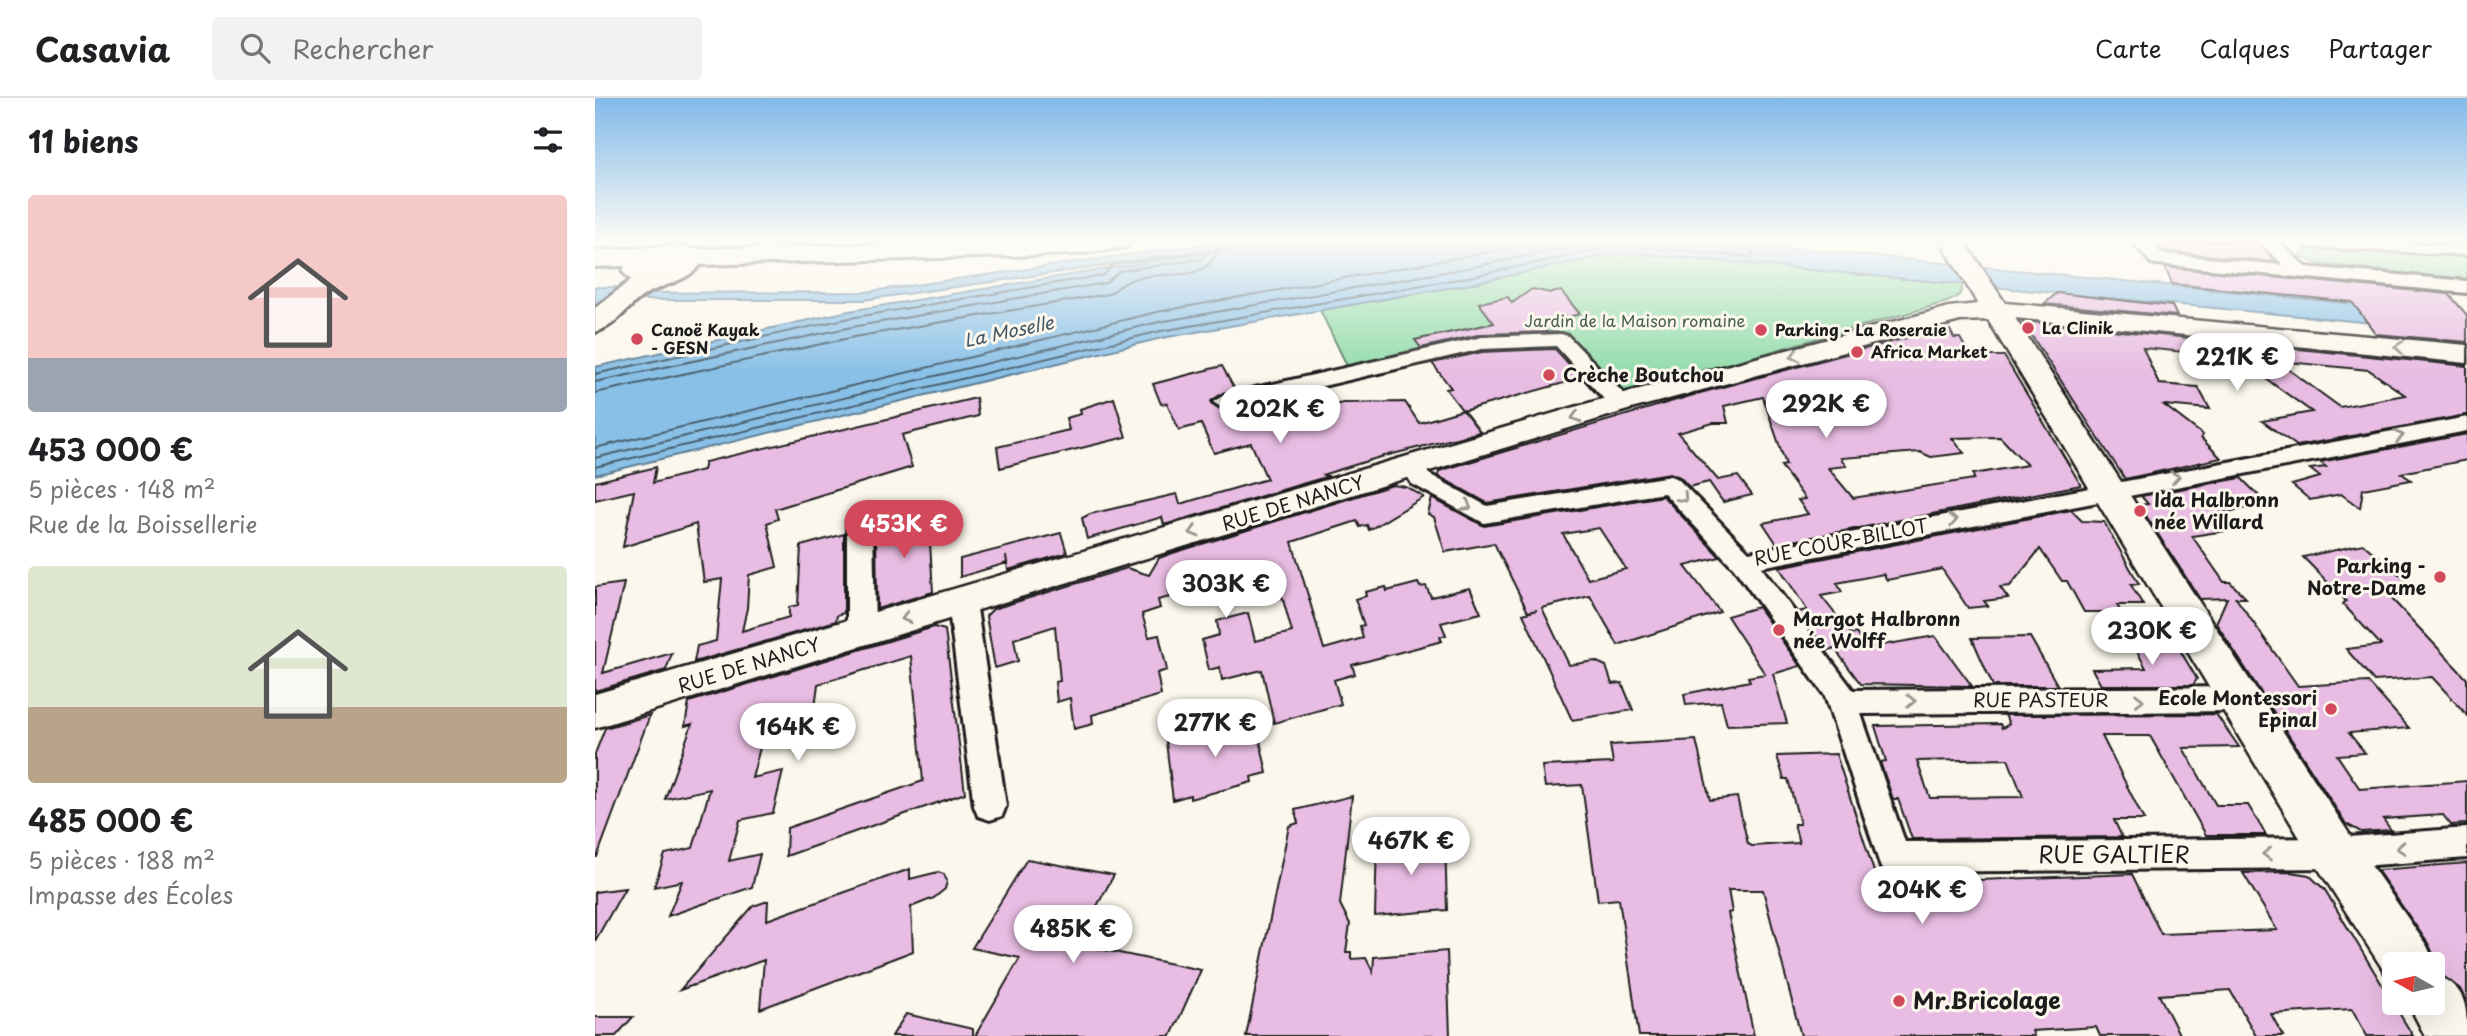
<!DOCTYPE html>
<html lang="fr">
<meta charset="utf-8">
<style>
:root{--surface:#fff;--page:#f2f2f2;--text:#202124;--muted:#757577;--line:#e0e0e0;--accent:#d1495b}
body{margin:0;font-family:"Playpen Sans",sans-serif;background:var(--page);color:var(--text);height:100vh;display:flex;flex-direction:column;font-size:26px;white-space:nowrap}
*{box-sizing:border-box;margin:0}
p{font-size:23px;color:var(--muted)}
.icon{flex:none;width:38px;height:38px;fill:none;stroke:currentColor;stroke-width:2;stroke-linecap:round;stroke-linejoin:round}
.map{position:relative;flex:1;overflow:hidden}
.panel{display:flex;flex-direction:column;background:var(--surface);width:595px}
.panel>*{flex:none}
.needle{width:46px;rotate:278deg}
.tools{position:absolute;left:1787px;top:854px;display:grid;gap:14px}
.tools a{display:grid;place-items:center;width:63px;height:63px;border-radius:7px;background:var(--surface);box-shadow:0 7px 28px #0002;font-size:35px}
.price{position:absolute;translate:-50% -60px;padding:0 16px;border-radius:24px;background:#fff;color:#222;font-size:23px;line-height:46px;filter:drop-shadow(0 2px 4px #0008)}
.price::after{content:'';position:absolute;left:50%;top:42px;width:21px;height:16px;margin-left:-10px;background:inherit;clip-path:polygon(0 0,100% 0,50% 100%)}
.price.on{background:var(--accent);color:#fff}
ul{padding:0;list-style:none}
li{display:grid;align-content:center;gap:14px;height:371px;padding:0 28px}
li span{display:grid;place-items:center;height:217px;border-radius:7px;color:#555}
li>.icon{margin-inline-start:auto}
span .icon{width:126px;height:126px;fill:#fffc;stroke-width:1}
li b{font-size:30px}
h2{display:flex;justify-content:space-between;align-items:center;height:84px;padding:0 28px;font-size:30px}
header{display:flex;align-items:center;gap:42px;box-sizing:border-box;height:98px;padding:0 35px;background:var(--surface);border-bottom:2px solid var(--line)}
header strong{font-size:33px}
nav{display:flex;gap:38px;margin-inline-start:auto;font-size:24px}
.search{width:490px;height:63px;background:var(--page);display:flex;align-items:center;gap:18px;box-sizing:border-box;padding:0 24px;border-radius:7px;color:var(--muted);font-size:26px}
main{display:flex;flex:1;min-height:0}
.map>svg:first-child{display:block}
</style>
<header>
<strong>Casavia</strong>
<div class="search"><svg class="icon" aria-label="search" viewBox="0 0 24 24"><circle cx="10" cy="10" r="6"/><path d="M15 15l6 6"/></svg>Rechercher</div>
<nav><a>Carte</a><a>Calques</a><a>Partager</a></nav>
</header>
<main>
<section class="panel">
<h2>11 biens<svg class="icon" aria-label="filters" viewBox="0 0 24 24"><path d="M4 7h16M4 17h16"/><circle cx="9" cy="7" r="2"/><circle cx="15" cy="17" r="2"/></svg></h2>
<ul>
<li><span style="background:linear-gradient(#f6c9c9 75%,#9aa5b1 0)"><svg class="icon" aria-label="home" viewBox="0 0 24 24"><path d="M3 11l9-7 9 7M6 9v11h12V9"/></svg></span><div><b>453 000 €</b><p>5 pièces · 148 m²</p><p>Rue de la Boissellerie</p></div></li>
<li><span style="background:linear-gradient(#dfe7d0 65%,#b9a48a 0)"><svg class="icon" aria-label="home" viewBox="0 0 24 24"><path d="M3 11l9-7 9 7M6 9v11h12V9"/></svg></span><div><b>485 000 €</b><p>5 pièces · 188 m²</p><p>Impasse des Écoles</p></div></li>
</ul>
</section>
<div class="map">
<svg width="1872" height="938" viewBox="0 0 1872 938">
<rect width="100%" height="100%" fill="#fbf7ec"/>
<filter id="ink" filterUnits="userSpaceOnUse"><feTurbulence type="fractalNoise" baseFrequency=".0143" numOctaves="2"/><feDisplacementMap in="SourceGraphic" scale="14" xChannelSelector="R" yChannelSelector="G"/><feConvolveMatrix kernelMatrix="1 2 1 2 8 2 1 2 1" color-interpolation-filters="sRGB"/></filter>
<g filter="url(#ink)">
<path fill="#93dcab" stroke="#587c64" stroke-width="2" d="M 1709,151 L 1862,157 L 1872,160 L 1872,181 L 1723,166 L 1705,158 Z
M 1038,155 L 1367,186 C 1368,197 1361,200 1352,204 L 1018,298 L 966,242 L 887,245 L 756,276 L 725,212 L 1013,157 Z"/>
<path fill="#89c0e7" stroke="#5d7e96" stroke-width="2" d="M 623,144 L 1136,144 L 1872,217 L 1872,234 L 1038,155 L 1013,157 L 870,187 L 567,240 L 0,377 L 0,269 L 254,213 L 644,149 L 268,202 L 10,202 L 0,205 L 0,189 L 21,189 L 19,195 L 270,194 Z"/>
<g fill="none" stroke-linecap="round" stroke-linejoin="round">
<path stroke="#485e6d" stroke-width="2" d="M 0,276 L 255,220 L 509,177 L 518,166 L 601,154 L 607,144
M 0,284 L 257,229 L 510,185 L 525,173 L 605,161 L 614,154 L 616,144
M 0,295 L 259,239 L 513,196 C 523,191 530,182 542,180 C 576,172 615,188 626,144
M 0,350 L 562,214 L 949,144
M 0,360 L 564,224 L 867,171 L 1000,144
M 0,369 L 566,233 L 869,180 L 1011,150 L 1039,148 L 1155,159 L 1158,155 L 1153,144"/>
</g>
<path fill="#e9bde3" stroke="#1c1c1c" stroke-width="2" fill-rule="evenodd" d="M 1559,144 L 1663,144 L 1681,164 L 1568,153 Z
M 1570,169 L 1854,196 L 1872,217 L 1872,244 L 1781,236 L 1757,204 L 1577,186 Z
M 937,191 L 955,195 L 966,193 L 985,216 L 945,226 L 952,234 L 887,236 L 826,250 L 820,242 L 899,225 L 884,205 L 913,199 L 917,205 Z
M 1462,195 L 1577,208 L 1582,218 L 1449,206 Z
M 1427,223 L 1872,268 L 1872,317 L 1702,348 L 1667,323 L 1717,314 L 1641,259 L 1548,250 L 1564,286 L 1603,289 L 1615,311 L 1569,307 L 1608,337 L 1606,340 L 1626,360 L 1530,381 ZM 1682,263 L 1774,272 L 1810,297 L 1745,309 Z
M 1355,232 L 1359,240 L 1365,240 L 1375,258 L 1409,258 L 1486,387 L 1182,446 L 1168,425 L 1213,416 L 1203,402 L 1210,401 L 1186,368 L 1191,367 L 1168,299 L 1129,308 L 1133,325 L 1118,325 L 1083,335 L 1123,382 L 1143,378 L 1157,397 L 1128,404 L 1114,384 L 1094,389 L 1085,379 L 1075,375 L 892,405 L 843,378 L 844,373 L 1105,295 L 1330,235 ZM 1405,339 L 1432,367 L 1378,376 L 1379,381 L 1258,400 L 1233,370 L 1251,368 L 1246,360 L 1325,354 L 1336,359 L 1369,355 L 1357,340 Z
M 960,251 L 987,280 L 868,313 L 851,291 L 856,290 L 837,265 L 887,254 Z
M 627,268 L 640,292 L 628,295 L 616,305 L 630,314 L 647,310 L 654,327 L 748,305 L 810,304 L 824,325 L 868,312 L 885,334 L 782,360 L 727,377 L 734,378 L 569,427 L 567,419 L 492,441 L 487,420 L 495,416 L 582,396 L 585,406 L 672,381 L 656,345 L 619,355 L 606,326 L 584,332 L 572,305 L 566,306 L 558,286 Z
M 381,300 L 383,318 L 307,337 L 317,369 L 180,411 L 183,421 L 172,425 L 182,469 L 154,477 L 152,510 L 147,533 L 194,519 L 194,509 L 203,507 L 206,448 L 249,436 L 249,515 L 242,517 L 241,523 L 99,564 L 102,548 L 121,543 L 127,481 L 109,484 L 101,426 L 28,449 L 39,393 L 0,402 L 0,384 L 61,369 L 58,385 L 108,372 L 110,364 Z
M 519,300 L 531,339 L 405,370 L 402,349 L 474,332 L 471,320 L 486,316 L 485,311 Z
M 1872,336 L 1872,362 L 1806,375 L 1816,382 L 1768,391 L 1765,410 L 1746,396 L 1715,402 L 1697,387 L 1725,379 L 1715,371 L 1731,369 L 1725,364 Z
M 1646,380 L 1672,406 L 1617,417 L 1636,432 L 1597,438 L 1629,484 L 1635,484 L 1651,500 L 1641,500 L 1703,588 L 1773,584 L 1814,630 L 1754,635 L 1770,655 L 1742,657 L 1765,691 L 1872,683 L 1872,726 L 1856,727 L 1848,717 L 1788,721 L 1796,732 L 1766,734 L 1751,726 L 1621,525 L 1632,500 L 1605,501 L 1544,407 L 1553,406 L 1546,398 Z
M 798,387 L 811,389 L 829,399 L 774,432 L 772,427 L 765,429 L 762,423 L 697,444 L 729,551 L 768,540 L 765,528 L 769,527 L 760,501 L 771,498 L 770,494 L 791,489 L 792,493 L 823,485 L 825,489 L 831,488 L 836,499 L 875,490 L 886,515 L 846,525 L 851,537 L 845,539 L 847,543 L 757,567 L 760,576 L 739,582 L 746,606 L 679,625 L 667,572 L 627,582 L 625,569 L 614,572 L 607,542 L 624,537 L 622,523 L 653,515 L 660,543 L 697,534 L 680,473 L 663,479 L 655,461 L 623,469 L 624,477 L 574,492 L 575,499 L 563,502 L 565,510 L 547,516 L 554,539 L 564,537 L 572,572 L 562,575 L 566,597 L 497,617 L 498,626 L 479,631 L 475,600 L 462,604 L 460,584 L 465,583 L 460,528 L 419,541 L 423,563 L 400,570 L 391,518 L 398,511 L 532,470 L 554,477 L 564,460 L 578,455 Z
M 1068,398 L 1125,459 L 1090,468 L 1125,514 L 1023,547 L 995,498 L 947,510 L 974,567 L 1000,563 L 1011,568 L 1017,586 L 1027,585 L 1038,612 L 977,622 L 928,516 L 942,512 L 933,514 L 899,445 L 850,454 L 839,419 L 833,416 L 837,400 L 889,428 ZM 1004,430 L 1031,471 L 993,481 L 968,436 Z
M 333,412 L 338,494 L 282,511 L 281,430 Z
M 1476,412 L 1487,423 L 1509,424 L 1544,486 L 1536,487 L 1548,507 L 1522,507 L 1526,514 L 1489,514 L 1472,483 L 1467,483 L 1445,451 L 1415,488 L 1405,489 L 1413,500 L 1389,503 L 1393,508 L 1373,510 L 1347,471 L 1292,482 L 1288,476 L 1242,485 L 1247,494 L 1226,498 L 1257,537 L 1261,535 L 1270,550 L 1340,538 L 1377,588 L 1266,586 L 1239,550 L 1232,553 L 1203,514 L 1212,512 L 1184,469 Z
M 466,435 L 472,455 L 413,472 L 411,458 L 412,465 L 365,479 L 365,461 Z
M 1768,446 L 1824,493 L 1795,499 L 1872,581 L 1872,617 L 1837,579 L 1779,583 L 1751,551 L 1786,547 L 1748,506 L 1751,503 L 1708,459 Z
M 29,485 L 8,575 L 77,555 L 71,572 L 0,593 L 0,489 Z
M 1163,509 L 1205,568 L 1178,576 L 1192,625 L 1132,627 L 1126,604 L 1091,607 L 1089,596 L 1155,583 L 1153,579 L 1170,576 L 1132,518 Z
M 339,529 L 350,532 L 370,695 L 191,758 L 192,730 L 328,683 L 316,558 L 223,586 L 219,617 L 171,627 L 157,680 L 188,673 L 178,715 L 145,722 L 134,763 L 165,756 L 157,789 L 73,818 L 87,783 L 59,789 L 70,756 L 98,750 L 115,691 L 70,701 L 97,626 L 90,628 L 94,604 Z
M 1435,539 L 1463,588 L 1398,588 L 1377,540 Z
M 1536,542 L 1579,542 L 1602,581 L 1598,587 L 1506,587 L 1497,571 L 1551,570 Z
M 1621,616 L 1644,649 L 1588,650 L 1621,707 L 1653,707 L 1671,737 L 1611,737 L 1555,638 L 1507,638 L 1549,722 L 1519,722 L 1527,739 L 1317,741 L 1303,701 L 1298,701 L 1285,664 L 1291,663 L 1280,628 L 1405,626 L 1407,630 L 1414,626 L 1410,617 ZM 1413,661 L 1428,699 L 1335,700 L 1322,663 Z
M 55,617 L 2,759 L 0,759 L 0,656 L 10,630 Z
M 645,620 L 646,624 L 660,620 L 672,675 L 656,679 L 657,684 L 595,701 L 595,697 L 578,702 L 571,644 L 587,640 L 587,635 Z
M 1101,642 L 1115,702 L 1142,699 L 1153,746 L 1157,748 L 1204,745 L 1199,726 L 1205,726 L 1193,681 L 1189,681 L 1182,658 L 1241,656 L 1283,786 L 1537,776 L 1566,836 L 1682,832 L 1648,775 L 1695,774 L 1714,777 L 1730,792 L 1818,938 L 1772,938 L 1757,911 L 1676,916 L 1688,938 L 1661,938 L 1635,892 L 1564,897 L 1585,938 L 1505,938 L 1501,929 L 1437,933 L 1439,938 L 1206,938 L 1168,792 L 1133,792 L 1137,814 L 1133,815 L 1159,938 L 1044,938 L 1024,801 L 1003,803 L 987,687 L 950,689 L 947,668 L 1018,665 L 1015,647 Z
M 757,698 L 745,806 L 755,826 L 751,854 L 756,854 L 756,861 L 771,860 L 778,874 L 779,859 L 852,853 L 855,938 L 651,938 L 694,728 L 703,725 L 700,712 Z
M 850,740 L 852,812 L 780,818 L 782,745 Z
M 432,761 L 519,777 L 481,846 L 606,872 L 576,938 L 380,938 L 425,860 L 377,850 Z
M 1872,765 L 1872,905 L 1865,891 L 1848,878 L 1834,847 L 1782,772 Z
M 315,771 L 315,781 L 343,774 L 349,776 L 352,783 L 350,791 L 339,800 L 316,809 L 318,853 L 165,911 L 169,862 L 85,892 L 158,808 L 173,803 L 172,822 Z
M 30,790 L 0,843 L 0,794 Z
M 311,916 L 378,931 L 378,938 L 297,938 Z
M 0,919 L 38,919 L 21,938 L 0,938 Z"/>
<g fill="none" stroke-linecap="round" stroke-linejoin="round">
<g stroke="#1c1c1c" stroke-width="6">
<path id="street" d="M 1538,144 L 1556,144 L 1567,156 L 1688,167 L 1665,144 L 1684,144 L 1711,169 L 1872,183 L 1872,195 L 1562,166 L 1556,165 Z
M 1704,144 L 1872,147 L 1872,157 L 1713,149 Z
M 966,236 L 973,238 L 1033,300 L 1036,305 L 1033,310 L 1017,310 L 961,248 L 887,251 L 629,311 L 618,304 L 629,297 L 887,239 Z
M 1872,319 L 1872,333 L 1166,469 L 1258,592 L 1644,589 L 1655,593 L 1659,601 L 1655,609 L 1644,613 L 1266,616 L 1310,744 L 1740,740 L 1872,730 L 1872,760 L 1740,770 L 1298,774 L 1286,770 L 1230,598 L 1139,470 L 1069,395 L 889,425 L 817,386 L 806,369 L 810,364 L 826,364 L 834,376 L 892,408 L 1075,378 L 1083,381 L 1154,454 Z
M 265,415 L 274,417 L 278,423 L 280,533 L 276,540 L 266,543 L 256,540 L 252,533 L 252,423 L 256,417 Z
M 367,494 L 377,497 L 381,504 L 411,708 L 407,718 L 395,722 L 383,718 L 379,708 L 353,504 L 357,497 Z"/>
</g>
<g stroke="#1c1c1c" stroke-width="5">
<path id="secondary" d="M 1346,144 L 1370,144 L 1410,205 L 1872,247 L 1872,265 L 1420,220 L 1757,740 L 1832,848 L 1840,866 L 1838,871 L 1838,866 L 1799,866 L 1799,885 L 1796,884 L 1723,770 L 1393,222 L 1365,223 L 1036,311 L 0,630 L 0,596 L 1014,299 L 1354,209 L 1383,206 Z
M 1838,876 C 1871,889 1872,905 1872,938 L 1830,938 L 1813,905 L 1838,905 Z"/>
</g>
<g stroke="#1c1c1c" stroke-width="6">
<path id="primary" d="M 363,144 L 535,144 L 531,149 L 480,156 L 105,167 C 92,184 66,186 48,198 C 31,210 20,229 0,234 L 0,210 L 36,182 L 28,174 L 30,168 L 0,169 L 0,153 L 84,147 L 98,151 Z"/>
</g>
<use href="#street" fill="#fbf7ec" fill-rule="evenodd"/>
<use href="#secondary" fill="#fbf7ec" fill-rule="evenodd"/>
<use href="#primary" fill="#fbf7ec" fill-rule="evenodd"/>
</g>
<defs><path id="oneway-chevron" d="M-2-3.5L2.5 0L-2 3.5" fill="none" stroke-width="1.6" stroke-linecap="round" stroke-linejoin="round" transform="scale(1.75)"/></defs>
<g stroke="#97948e">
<use href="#oneway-chevron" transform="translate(1804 249) rotate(-175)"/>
<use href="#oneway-chevron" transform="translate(1200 258) rotate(165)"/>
<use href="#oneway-chevron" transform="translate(981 319) rotate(163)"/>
<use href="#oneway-chevron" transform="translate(1804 338) rotate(-10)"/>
<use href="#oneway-chevron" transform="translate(1580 379) rotate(-10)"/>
<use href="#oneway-chevron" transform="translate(1088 400) rotate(47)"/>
<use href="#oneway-chevron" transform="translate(872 408) rotate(30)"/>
<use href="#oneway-chevron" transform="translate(1358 422) rotate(-11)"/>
<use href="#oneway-chevron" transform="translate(599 434) rotate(163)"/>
<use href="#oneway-chevron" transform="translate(311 520) rotate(163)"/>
<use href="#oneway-chevron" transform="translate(1544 602)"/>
<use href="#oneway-chevron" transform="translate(1316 603)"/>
<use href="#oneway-chevron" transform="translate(1806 750) rotate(176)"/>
<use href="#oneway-chevron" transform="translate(1672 756) rotate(180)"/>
</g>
</g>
<linearGradient id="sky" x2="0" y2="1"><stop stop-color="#82b9e8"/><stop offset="0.52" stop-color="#fdfbf6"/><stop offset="1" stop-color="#fdfbf6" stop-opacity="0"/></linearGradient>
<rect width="1872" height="275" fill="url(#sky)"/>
<g fill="#d1495b" stroke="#fbf7ec" stroke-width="2.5">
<circle cx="1433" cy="230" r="7"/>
<circle cx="1166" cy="232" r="7"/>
<circle cx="42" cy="241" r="7"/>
<circle cx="1262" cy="254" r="7"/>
<circle cx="954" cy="277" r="7"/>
<circle cx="1545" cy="413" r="7"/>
<circle cx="1845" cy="479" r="7"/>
<circle cx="1184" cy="532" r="7"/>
<circle cx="1736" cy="611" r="7"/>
<circle cx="1304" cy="903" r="7"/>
</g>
<g text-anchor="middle" stroke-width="6" stroke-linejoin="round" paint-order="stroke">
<g font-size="16" fill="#465f4e" stroke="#fbf7ec">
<text x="1040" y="229">Jardin de la Maison romaine</text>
</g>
<g font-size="16" font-weight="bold" fill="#1c1c1c" stroke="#fbf7ec" text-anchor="start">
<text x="1447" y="236">La Clinik</text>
<text x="56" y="238">Canoë Kayak<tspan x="56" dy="18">- GESN</tspan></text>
<text x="1180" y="238">Parking - La Roseraie</text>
<text x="1276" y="260">Africa Market</text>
</g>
<g font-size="18" font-style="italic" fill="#425563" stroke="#fbf7ec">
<text transform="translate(414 234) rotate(-12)" y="6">La Moselle</text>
</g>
<g font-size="19" font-weight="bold" fill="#1c1c1c" stroke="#fbf7ec" text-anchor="start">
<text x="968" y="284">Crèche Boutchou</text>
<text x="1559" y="409">Ida Halbronn<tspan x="1559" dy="22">née Willard</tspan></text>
<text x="1831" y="475" text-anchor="end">Parking -<tspan x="1831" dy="22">Notre-Dame</tspan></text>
<text x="1198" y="528">Margot Halbronn<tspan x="1198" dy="22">née Wolff</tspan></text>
<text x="1722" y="607" text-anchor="end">Ecole Montessori<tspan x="1722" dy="22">Epinal</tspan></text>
</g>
<g font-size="19" fill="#1c1c1c" stroke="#fbf7ec">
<text transform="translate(698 405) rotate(-17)" y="7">RUE DE NANCY</text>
<text transform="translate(1246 444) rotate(-11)" y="7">RUE COUR-BILLOT</text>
<text transform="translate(154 567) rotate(-17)" y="7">RUE DE NANCY</text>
<text x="1446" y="609">RUE PASTEUR</text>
</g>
<g font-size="23" fill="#1c1c1c" stroke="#fbf7ec">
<text x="1519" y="765">RUE GALTIER</text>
</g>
<g font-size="23" font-weight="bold" fill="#1c1c1c" stroke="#fbf7ec" text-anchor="start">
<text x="1318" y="911">Mr.Bricolage</text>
</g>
</g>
</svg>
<div class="tools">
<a><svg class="needle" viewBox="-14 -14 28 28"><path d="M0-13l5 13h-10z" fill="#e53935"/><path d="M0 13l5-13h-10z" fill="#757577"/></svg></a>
</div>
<b class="price" style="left:1642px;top:295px">221K €</b>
<b class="price" style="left:1231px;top:342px">292K €</b>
<b class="price" style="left:685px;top:347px">202K €</b>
<b class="price on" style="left:309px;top:462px">453K €</b>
<b class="price" style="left:631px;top:522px">303K €</b>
<b class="price" style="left:1557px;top:569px">230K €</b>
<b class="price" style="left:620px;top:661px">277K €</b>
<b class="price" style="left:203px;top:665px">164K €</b>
<b class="price" style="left:816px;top:779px">467K €</b>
<b class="price" style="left:1327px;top:828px">204K €</b>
<b class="price" style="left:478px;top:867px">485K €</b>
</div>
</main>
